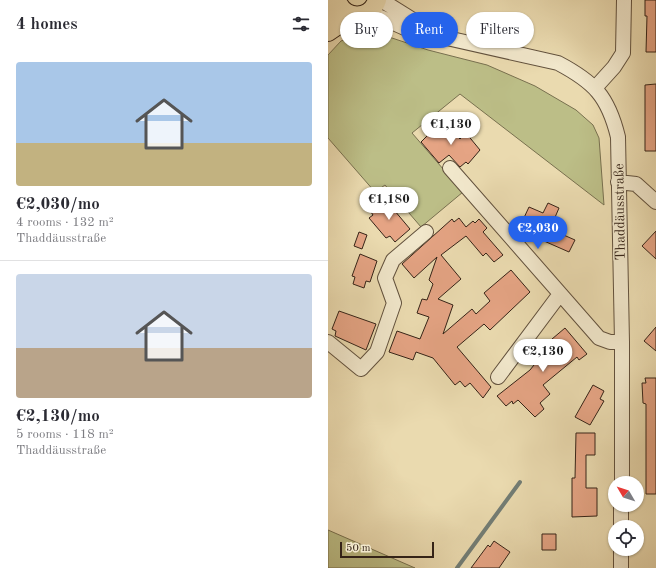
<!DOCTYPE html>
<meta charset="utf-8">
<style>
:root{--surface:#fff;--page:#f7f7f7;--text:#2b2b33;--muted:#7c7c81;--line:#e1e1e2;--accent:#2563eb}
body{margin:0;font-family:"Old Standard TT",serif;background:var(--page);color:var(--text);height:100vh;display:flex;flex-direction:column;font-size:15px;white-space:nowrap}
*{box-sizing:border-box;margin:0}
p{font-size:13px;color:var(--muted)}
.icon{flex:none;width:22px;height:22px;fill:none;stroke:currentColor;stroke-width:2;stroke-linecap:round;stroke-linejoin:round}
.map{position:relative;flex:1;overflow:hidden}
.panel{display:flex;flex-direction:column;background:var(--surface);width:328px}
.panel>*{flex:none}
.guide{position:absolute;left:12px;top:12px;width:256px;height:36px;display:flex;gap:8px}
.needle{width:26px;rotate:309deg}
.tools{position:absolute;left:280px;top:476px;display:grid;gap:8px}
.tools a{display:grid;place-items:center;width:36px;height:36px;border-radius:50%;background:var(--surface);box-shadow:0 1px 3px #0004;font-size:20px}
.scale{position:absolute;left:12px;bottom:10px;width:94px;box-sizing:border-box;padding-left:4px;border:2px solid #352317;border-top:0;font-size:11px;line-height:14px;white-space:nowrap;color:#352317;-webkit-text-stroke:3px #f1e7cb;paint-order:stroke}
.price{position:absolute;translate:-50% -34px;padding:0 9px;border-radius:14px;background:#fff;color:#222;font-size:13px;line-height:26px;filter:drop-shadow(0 1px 2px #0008)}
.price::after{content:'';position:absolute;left:50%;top:24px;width:12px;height:9px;margin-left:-6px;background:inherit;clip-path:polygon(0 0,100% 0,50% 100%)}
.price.current{background:var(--accent);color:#fff}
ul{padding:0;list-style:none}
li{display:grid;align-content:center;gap:8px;height:212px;padding:0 16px}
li+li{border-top:1px solid var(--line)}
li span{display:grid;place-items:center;height:124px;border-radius:4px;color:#555}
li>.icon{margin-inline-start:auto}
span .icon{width:72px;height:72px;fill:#fffc;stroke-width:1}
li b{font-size:17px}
h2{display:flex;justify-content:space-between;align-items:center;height:48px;padding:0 16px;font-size:17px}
.chip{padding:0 14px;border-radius:18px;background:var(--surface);box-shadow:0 1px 3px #0004;font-size:14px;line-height:36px}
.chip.current{background:var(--accent);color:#fff}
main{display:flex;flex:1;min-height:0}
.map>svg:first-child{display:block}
</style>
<main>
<section class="panel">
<h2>4 homes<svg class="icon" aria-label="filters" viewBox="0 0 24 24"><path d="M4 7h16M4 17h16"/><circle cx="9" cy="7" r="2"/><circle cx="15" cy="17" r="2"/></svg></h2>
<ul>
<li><span style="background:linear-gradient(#a9c7e8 65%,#c2b280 0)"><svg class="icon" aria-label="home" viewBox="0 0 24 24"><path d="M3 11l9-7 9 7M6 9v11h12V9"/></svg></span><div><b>€2,030/mo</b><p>4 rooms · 132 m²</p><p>Thaddäusstraße</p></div></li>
<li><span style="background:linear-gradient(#c9d6e8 60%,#b9a48a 0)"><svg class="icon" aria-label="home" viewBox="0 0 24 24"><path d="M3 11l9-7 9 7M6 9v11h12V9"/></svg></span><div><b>€2,130/mo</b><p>5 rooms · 118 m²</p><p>Thaddäusstraße</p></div></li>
</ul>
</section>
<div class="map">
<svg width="328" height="568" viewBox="0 0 328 568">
<rect width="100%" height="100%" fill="#eadaaf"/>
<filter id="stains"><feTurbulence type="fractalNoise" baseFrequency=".005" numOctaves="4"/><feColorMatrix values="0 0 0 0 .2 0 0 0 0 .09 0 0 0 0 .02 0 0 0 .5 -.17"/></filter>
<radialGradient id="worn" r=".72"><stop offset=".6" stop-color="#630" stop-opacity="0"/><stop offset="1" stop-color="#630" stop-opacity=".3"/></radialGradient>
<path fill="#bcbe87" stroke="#78704f" d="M 37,32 L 52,34 L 100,50 L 159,65 L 207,86 L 248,110 L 265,125 L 271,138 L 276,205 L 132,94 L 84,133 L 135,192 L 93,227 L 57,185 L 47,192 L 0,138 L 0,55 L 13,41 Z
M 0,530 L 87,568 L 0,568 Z"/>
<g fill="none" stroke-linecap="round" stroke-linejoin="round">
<path stroke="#727d75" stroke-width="4" d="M 129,568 L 192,482"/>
</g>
<path fill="#e5a484" stroke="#352317" d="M 317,0 L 328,0 L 328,52 L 318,52 L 319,16 L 317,16 Z
M 328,84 L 328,151 L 317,151 L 317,85 Z
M 116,123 L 132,139 L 138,133 L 152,150 L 140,164 L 138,162 L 132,167 L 121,155 L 111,163 L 93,142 L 102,133 L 104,135 Z
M 56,198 L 82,229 L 67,242 L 62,236 L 58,238 L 41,218 L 45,215 L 43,212 Z
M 220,203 L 231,208 L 222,229 L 247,240 L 241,252 L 216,241 L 219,233 L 194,222 L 201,207 L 215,213 Z
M 131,218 L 138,227 L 145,221 L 147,223 L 151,219 L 159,228 L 155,232 L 175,255 L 166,262 L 158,253 L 155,256 L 138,236 L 113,255 L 133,279 L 110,299 L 125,305 L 115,334 L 144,309 L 148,314 L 162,301 L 156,293 L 183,270 L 202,292 L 162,330 L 156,324 L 129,347 L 163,387 L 155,398 L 142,383 L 137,387 L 132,381 L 127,385 L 105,358 L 88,352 L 85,360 L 61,352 L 69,331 L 92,339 L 101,317 L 89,313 L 94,299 L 99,300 L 105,284 L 101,280 L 109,257 L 86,278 L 74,264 L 124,219 L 126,222 Z
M 328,231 L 328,259 L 314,246 Z
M 31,232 L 39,235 L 34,249 L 26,246 Z
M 32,254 L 49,261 L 42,282 L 38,281 L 36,288 L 25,284 L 27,277 L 24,276 Z
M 11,311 L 48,324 L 38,350 L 7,336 L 8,331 L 4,329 Z
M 328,327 L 328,351 L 316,341 Z
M 237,328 L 259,354 L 251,360 L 249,357 L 215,385 L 222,394 L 212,403 L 216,409 L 207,417 L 190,400 L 185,404 L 184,401 L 178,406 L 169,396 L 202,370 L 206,365 L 203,361 L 226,341 L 224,339 Z
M 317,378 L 328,378 L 328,494 L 318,494 L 318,404 L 315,403 L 314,383 L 318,383 Z
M 265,385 L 276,391 L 272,399 L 276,401 L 262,425 L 247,417 Z
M 248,433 L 267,433 L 267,455 L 258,455 L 258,488 L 269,488 L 269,516 L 244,517 L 244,478 L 247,478 Z
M 214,534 L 228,534 L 228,550 L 214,550 Z
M 166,541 L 182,552 L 171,568 L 143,568 L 160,545 L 162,547 Z"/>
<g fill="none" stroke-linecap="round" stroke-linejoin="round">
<g stroke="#62513d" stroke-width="16">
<path id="minor" d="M 53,0 L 101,30
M 41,12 L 79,29 L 230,63 C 266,82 280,96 290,137 L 294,342 L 294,483
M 267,88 L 286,67 L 295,53 L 296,0
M 122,168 L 271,338 L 282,342 L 294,342
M 290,182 L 308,184 L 328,202
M 0,342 L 33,369 L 49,352 L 66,303 L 57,278 L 65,260 L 98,232
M 170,377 L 232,294
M 293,527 L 293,505
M 293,568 L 293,549"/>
</g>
<g stroke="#352317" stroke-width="20">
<path id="major" d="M 9,0 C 16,21 43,20 49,0
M 0,16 L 10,2
M 0,32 L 25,15"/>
</g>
<use href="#minor" stroke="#f1e7cb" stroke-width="14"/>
<use href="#major" stroke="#eadaaf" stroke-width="18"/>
</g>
<g text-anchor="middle" stroke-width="3" stroke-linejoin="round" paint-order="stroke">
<g font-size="14" fill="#352317" stroke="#f1e7cb">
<text transform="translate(291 212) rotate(-91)" y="5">Thaddäusstraße</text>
</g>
</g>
<rect width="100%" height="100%" filter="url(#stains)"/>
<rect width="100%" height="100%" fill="url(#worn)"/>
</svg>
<div class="tools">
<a><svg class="needle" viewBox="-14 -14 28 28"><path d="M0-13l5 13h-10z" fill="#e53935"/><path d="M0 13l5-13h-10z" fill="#7c7c81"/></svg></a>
<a><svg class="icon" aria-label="locate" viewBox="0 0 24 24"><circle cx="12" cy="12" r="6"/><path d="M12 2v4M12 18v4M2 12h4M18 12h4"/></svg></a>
</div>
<div class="scale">50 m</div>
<b class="price" style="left:123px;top:146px">€1,130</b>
<b class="price" style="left:61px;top:221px">€1,180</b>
<b class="price current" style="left:210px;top:250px">€2,030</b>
<b class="price" style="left:215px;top:373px">€2,130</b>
<div class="guide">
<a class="chip">Buy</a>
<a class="chip current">Rent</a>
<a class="chip">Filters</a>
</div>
</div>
</main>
